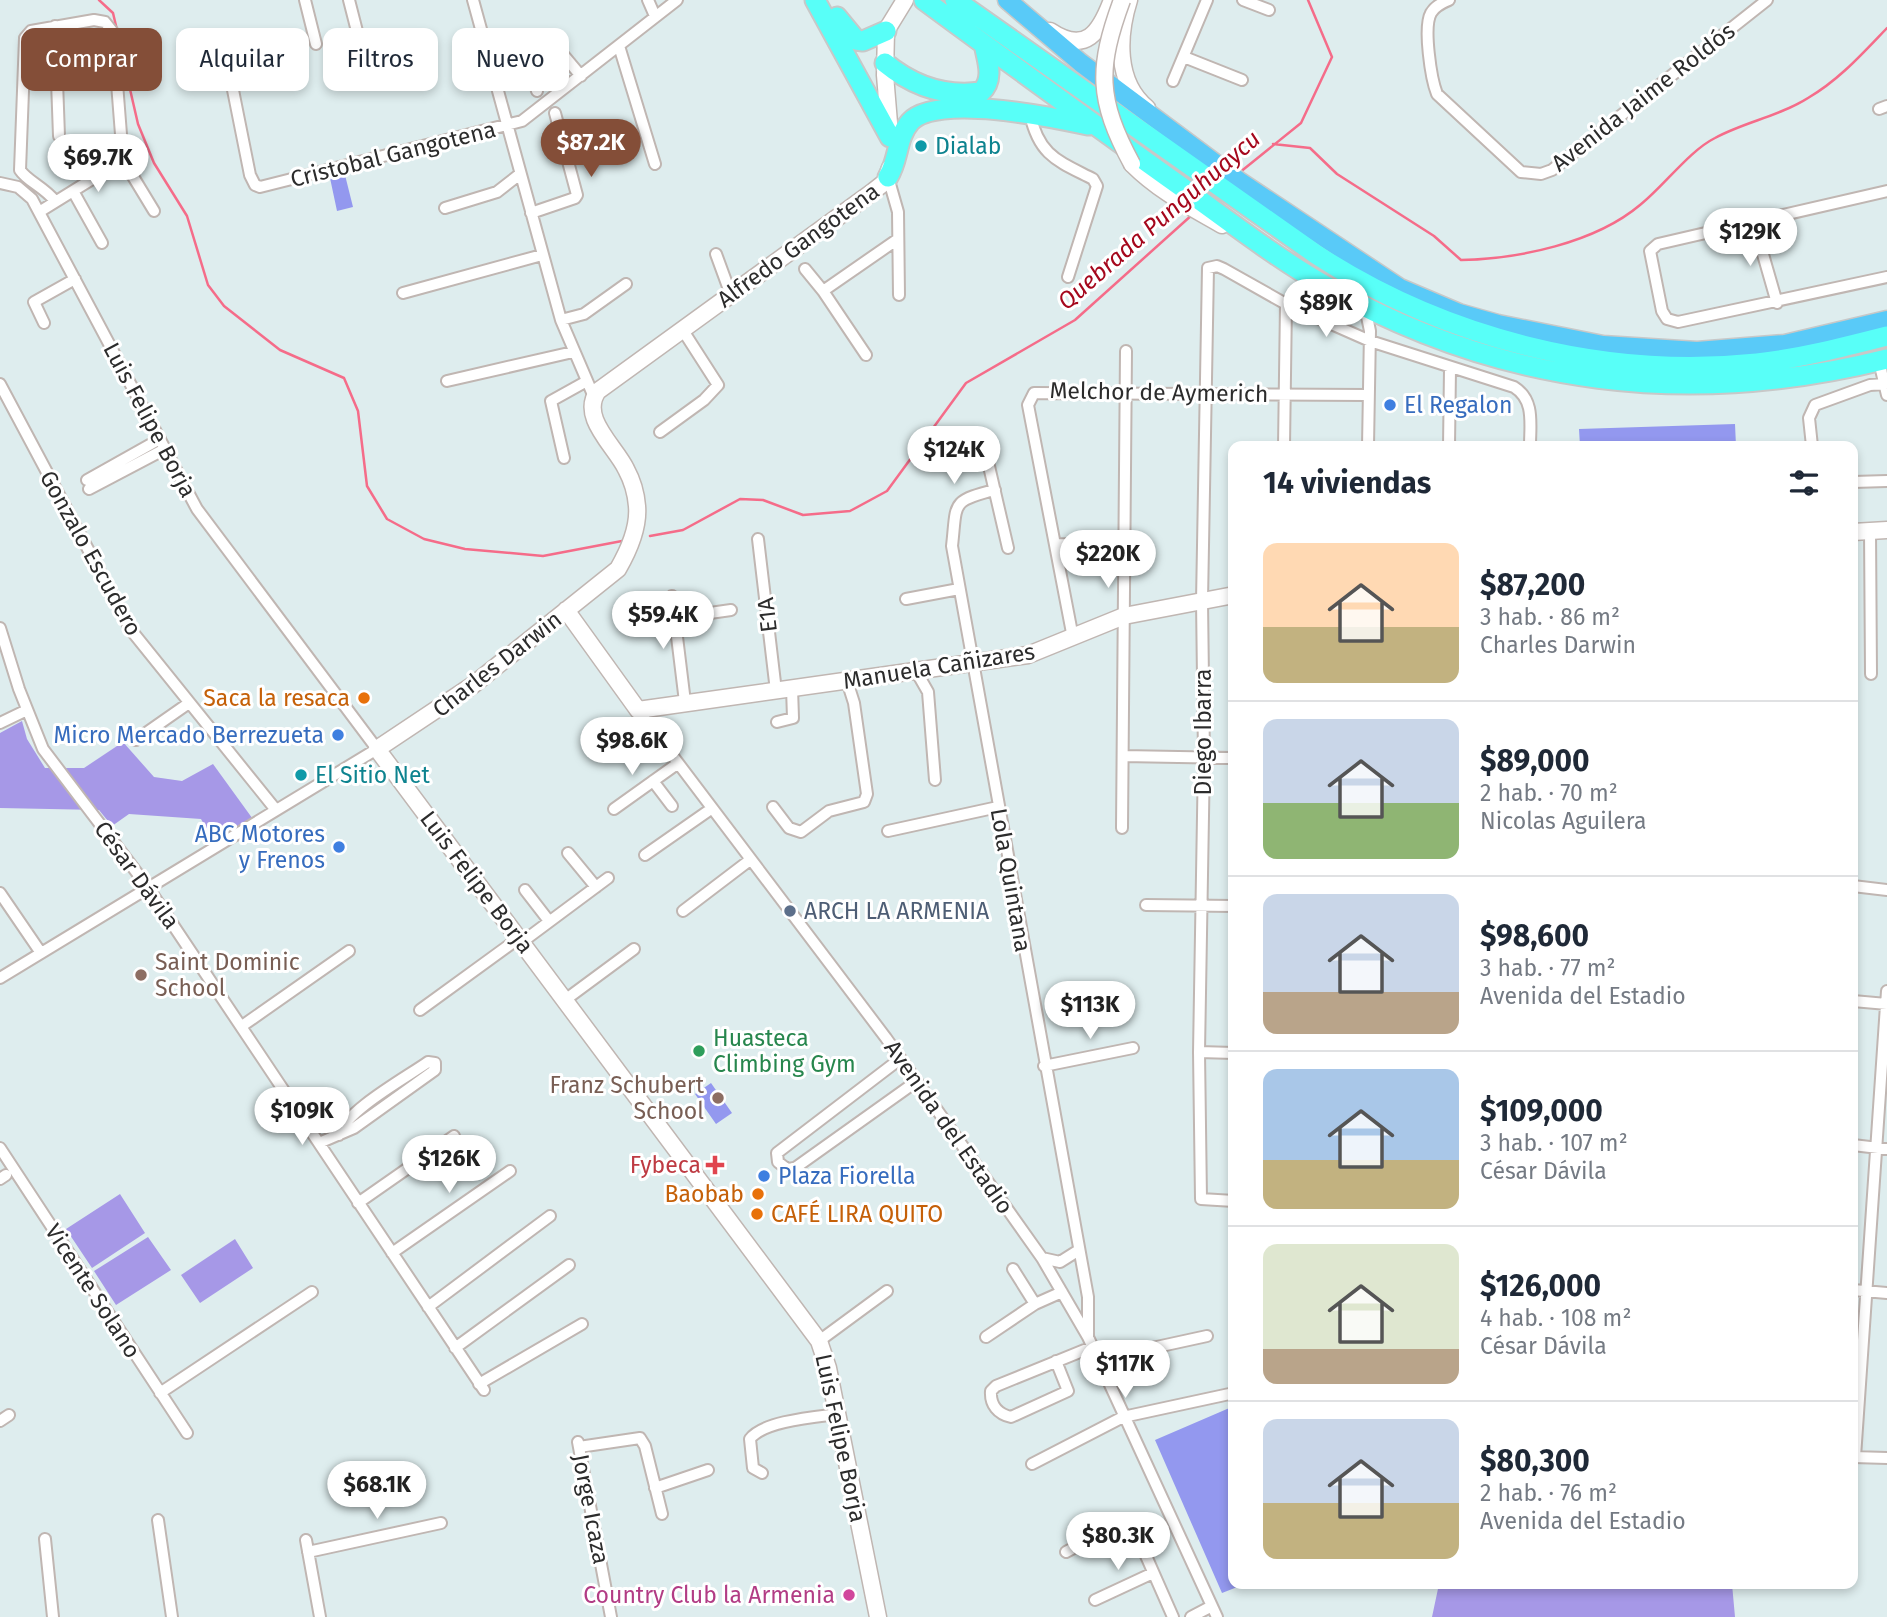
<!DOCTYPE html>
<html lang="es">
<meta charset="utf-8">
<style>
:root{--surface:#fff;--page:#f6f6f7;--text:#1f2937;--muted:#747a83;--line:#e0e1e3;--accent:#844e38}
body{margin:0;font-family:"Fira Sans",sans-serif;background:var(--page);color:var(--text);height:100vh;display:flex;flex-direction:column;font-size:26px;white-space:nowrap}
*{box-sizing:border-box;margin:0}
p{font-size:23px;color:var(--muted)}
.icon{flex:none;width:38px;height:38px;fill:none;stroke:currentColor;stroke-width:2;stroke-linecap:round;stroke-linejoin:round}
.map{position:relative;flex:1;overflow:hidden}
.drawer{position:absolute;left:1228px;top:441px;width:630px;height:1148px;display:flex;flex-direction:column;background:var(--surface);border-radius:14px;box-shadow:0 4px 10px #0003}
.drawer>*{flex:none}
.banner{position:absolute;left:21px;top:28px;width:665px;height:63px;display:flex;gap:14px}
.price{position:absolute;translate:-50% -60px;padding:0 16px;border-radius:24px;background:#fff;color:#222;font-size:23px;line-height:46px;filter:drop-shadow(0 2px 4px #0008)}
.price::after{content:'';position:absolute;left:50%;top:42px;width:21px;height:16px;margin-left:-10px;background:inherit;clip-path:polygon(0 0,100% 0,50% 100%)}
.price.selected{background:var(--accent);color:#fff}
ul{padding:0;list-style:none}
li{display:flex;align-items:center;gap:21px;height:175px;padding:0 35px}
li+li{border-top:2px solid var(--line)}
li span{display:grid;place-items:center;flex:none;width:196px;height:140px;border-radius:14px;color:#555}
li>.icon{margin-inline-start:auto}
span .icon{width:84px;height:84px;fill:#fffc;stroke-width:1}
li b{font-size:30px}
h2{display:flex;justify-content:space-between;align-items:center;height:84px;padding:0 35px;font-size:30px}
.pill{padding:0 24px;border-radius:14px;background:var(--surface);box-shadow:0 4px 10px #0003;font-size:24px;line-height:63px}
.pill.selected{background:var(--accent);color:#fff}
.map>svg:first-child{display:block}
</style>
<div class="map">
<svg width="1887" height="1617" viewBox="0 0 1887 1617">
<rect width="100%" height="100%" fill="#deedee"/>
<path fill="#a698e7" d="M 22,721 L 27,739 L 45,768 L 84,768 L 123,742 L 154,777 L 182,781 L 213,764 L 255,822 L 210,835 L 201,819 L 129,814 L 112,826 L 99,810 L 0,808 L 0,733 Z
M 120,1194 L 145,1233 L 92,1268 L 66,1229 Z
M 148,1237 L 171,1270 L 116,1305 L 94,1271 Z
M 235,1239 L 253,1268 L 200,1303 L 181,1275 Z
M 1439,1584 L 1732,1584 L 1735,1617 L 1432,1617 Z"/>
<path fill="#9398ef" d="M 345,175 L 353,207 L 337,211 L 330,178 Z
M 1735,424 L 1736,446 L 1580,446 L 1579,429 Z
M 711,1083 L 732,1113 L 716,1124 L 695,1094 Z
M 1234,1406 L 1234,1584 L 1245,1584 L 1222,1593 L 1155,1440 Z"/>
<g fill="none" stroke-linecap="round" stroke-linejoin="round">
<path stroke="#f56c89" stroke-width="2.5" d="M 99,0 L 113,13 L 117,30
M 118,37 L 138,124 L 154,163 L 187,216 L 208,285 L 224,306 L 280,350 L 344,378 L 358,411 L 367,486 L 387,519 L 424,539 L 465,549 L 543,556 L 622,541
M 1273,144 L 1310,148 L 1337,174 L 1434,236 L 1461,260 C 1518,259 1595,243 1640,205 C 1664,186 1689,151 1715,138 C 1744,122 1780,116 1808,98 C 1839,80 1862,54 1887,28
M 1239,173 L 1301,123 L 1332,57 L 1308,0
M 650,536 L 683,530 L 740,499 L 763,500 L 803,515 L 850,511 L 887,491 L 966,383 L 1075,320 L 1193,214"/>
<g stroke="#c0b6b2" stroke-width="14">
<path id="street" d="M 305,0 L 316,44
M 349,0 L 359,39
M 473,0 L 561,320 L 594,397
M 648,0 L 655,16
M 1243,0 L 1269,10
M 1449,0 C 1442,3 1435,6 1431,13 C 1423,27 1431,79 1437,94 L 1521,172 L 1541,174 L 1552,170 L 1767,0
M 55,26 L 59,136
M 619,46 L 655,164
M 1184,57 L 1242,80
M 1173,81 L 1207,0
M 232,85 L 250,175 L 255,185 L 260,187 L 522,121 L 677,0
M 537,91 L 527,54 L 530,48 L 549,43 L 555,45 L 581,76
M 1879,109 L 1887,106
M 1030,114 C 1039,156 1058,161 1093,179 L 1097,186 L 1068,277
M 888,177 L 898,212 L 899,295
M 0,183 L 18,187 L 32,199 L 197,509 L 377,749 L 0,978
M 73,191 L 102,243
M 1887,191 L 1658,244 L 1650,251 L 1662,311 L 1667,319 L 1678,322 L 1887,277
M 55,201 C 44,187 27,181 20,170 L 25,38 L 31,31 L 94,20 L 105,22 L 113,32 L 123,160 L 154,211
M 445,208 L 497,192 L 520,174
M 39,212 L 123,160
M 531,213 L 575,198 L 577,195 L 555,113
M 1754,223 L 1777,303
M 716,254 L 731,295
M 805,269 L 823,291
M 403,293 L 542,255
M 1365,307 L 1370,331 L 1368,446
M 561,320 L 584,314 L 626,284
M 44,323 L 34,302 L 75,279
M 866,355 L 823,291 L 898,239
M 1879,361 L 1887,395
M 447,381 L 573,352
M 0,384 L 131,630 L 276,810
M 660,432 L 704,400 L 718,385 L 682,329
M 982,436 L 1008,548
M 1284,446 L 1286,304
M 1449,446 L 1450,369
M 1812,446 L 1809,418 L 1815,405 L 1870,385 L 1885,384
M 564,458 L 551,401 L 587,381
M 87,480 L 160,439
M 1853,482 L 1887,481
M 89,489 L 165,449
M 995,490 C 950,501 957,503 952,546 L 1088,1297 L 1088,1337
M 1870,531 L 1871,674
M 758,539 L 776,691
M 1055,544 L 1124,545
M 672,596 L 685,702
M 906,599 L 959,589
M 675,618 L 731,610
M 0,628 L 19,689 L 43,749 L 147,886 L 484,1390
M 1073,638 L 1028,405 L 1034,393 L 1368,395
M 916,671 L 928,692 L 935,780
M 638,710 L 886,1038 L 1042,1258 L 1088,1337 L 1217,1617
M 777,722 L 793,718 L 792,688
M 0,723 L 27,710
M 136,740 L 189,703
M 1123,756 L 1234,758
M 653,781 L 672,806
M 773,807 L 789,828 L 801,832 L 829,811 L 864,802 L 867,794 L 854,703 L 847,681
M 614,809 L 677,764
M 1122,828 L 1126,351
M 888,831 L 998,807
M 568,853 L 596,887
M 645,855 L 711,809
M 1853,886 L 1887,890
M 525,890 L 549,921
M 0,893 L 41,953
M 1146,905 L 1234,906
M 683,911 L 750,860
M 522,942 L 608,878
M 565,1000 L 634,949
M 1853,1001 L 1887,1004
M 420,1010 L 519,938
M 242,1026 L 349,951
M 1199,1052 L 1234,1053
M 900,1059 L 777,1153 L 778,1162 L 787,1169 L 795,1168 L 917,1081
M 1044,1066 L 1133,1048
M 319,1143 L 354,1128 L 435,1070 L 435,1063 L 428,1062 C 407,1077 345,1111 339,1135
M 1853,1145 L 1887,1149
M 0,1148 L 187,1433
M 0,1179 L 6,1175
M 1234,1201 L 1201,1199 L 1199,1052 L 1204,757 L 1202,601 L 1208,268 L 1217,266 L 1224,269 L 1286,304 L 1370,341 L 1514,387 C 1535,400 1530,424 1530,446
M 358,1203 L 454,1136
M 392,1253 L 510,1171
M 1042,1258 L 1060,1262 L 1079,1250
M 1013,1269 L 1035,1304
M 1853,1290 L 1887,1293
M 428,1307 L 550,1216
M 986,1337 L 1035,1304 L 1062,1292
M 819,1341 L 887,1291
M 455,1348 L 569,1265
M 1097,1360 L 1207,1336
M 1056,1361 L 1068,1391 L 1011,1417 C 998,1414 990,1405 991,1391 L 996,1386 L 1092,1347
M 479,1384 L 582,1324
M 160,1393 L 312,1292
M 0,1421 L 9,1415
M 578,1442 L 611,1617
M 579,1447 L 640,1438 L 645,1446 L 662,1514
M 1853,1457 L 1887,1458
M 1855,1457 L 1887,991
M 1032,1464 L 1123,1417 L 1234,1393
M 762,1473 L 753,1468 L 750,1439 C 763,1421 815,1417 838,1414
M 655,1488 L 708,1470
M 158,1520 L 172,1617
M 45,1539 L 53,1617
M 306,1540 L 320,1617
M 308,1552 L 441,1523
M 1066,1552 L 1120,1523 L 1132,1524 L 1173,1617
M 1095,1600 L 1153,1573
M 1191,1617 L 1212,1606"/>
</g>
<g stroke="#c0b6b2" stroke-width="19">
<path id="secondary" d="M 1129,0 C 1118,35 1115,82 1147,108
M 1050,31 C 1086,55 1100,32 1112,0
M 890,135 L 885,75 L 886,31 L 905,0
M 1132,164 C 1159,191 1189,206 1222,225
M 1853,532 L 1887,530
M 566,610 L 638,710 L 1028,655 L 1124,616 L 1234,595
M 878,1617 L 828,1368 L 819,1341 L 377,749 L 473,685 L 618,569 C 629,550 639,528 637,506 C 636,493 632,480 626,469 C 615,446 579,417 598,391 L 871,193 L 885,182 L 890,168"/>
</g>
<g stroke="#c8c8c8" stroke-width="21">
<path id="primary" d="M 1007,0 L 1081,63 L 1239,181 L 1400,288 L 1459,313 L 1498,324 L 1603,345 L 1697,351 L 1785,344 L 1887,320"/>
</g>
<g stroke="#c8c8c8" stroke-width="23">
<path id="highway" d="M 815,0 L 890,137
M 924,0 C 1005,60 1087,119 1169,178 C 1220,214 1270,254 1324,285 C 1501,386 1691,408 1887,359
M 955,0 L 1317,255 C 1445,338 1604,379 1757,363 C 1801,358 1844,347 1887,336
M 837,17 L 856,40 L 863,41 L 886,31
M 885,63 C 913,86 945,97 981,92 C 995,79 987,60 984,44
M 888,177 C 899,160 896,138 910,122 C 936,93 1051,117 1088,125"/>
</g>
<use href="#street" stroke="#fff" stroke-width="10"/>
<use href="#secondary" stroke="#fff" stroke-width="16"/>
<use href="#primary" stroke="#59caf8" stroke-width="18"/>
<use href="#highway" stroke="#58fff8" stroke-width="19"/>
<g stroke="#c0b6b2" stroke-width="19" stroke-linecap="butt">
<path id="secondary-bridge" d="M 1122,0 C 1097,68 1097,99 1132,164"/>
</g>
<use href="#secondary-bridge" stroke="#fff" stroke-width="16"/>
</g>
<g fill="#0f9aa8" stroke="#fff" stroke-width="2.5">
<circle cx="921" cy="146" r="7"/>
<circle cx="301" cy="775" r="7"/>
</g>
<g fill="#3f7fe0" stroke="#fff" stroke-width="2.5">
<circle cx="1390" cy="405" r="7"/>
<circle cx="338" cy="735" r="7"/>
<circle cx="339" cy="847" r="7"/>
<circle cx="764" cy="1176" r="7"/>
</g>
<g fill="#e8710a" stroke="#fff" stroke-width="2.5">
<circle cx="364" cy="698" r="7"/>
<circle cx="758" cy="1194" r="7"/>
<circle cx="757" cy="1214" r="7"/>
</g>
<circle fill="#5c6f8a" stroke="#fff" stroke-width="2.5" cx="790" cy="911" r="7"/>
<g fill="#8d6e63" stroke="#fff" stroke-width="2.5">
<circle cx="141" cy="975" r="7"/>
<circle cx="718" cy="1098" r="7"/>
</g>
<circle fill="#2e9e5b" stroke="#fff" stroke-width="2.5" cx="699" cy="1051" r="7"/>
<path fill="#e0444e" stroke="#fff" stroke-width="2.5" d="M711.5 1154.5h7v7h7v7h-7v7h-7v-7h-7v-7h7z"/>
<circle fill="#d1479c" stroke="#fff" stroke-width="2.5" cx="849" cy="1595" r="7"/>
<g text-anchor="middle" stroke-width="6" stroke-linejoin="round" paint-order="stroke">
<g font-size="23" fill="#2c2c2c" stroke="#fff">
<text transform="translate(1643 97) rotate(-38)" y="8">Avenida Jaime Roldós</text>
<text transform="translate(393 154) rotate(-14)" y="8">Cristobal Gangotena</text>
<text transform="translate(798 245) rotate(-36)" y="8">Alfredo Gangotena</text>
<text transform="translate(1159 392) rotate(1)" y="8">Melchor de Aymerich</text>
<text transform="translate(150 420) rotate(62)" y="8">Luis Felipe Borja</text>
<text transform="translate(91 553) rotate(61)" y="8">Gonzalo Escudero</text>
<text transform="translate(767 615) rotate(-97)" y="8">E1A</text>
<text transform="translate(497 664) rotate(-38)" y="8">Charles Darwin</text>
<text transform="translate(939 666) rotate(-9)" y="8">Manuela Cañizares</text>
<text transform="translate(1203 732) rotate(-90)" y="8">Diego Ibarra</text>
<text transform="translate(137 875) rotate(54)" y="8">César Dávila</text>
<text transform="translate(1011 880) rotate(80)" y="8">Lola Quintana</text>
<text transform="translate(477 882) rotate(53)" y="8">Luis Felipe Borja</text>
<text transform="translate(949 1127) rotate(55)" y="8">Avenida del Estadio</text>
<text transform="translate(93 1291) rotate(57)" y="8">Vicente Solano</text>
<text transform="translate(841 1438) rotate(78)" y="8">Luis Felipe Borja</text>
<text transform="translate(591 1509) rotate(79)" y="8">Jorge Icaza</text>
</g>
<g font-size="23" fill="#0d838f" stroke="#fff" text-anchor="start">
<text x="935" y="154">Dialab</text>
<text x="315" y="783">El Sitio Net</text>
</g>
<g font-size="23" fill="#366cbe" stroke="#fff" text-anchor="start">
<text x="1404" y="413">El Regalon</text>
<text x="324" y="743" text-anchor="end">Micro Mercado Berrezueta</text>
<text x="325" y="842" text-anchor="end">ABC Motores<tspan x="325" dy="26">y Frenos</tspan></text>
<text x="778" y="1184">Plaza Fiorella</text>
</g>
<g font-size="23" fill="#c56008" stroke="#fff" text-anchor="end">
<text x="350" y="706">Saca la resaca</text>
<text x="744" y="1202">Baobab</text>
<text x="771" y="1222" text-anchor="start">CAFÉ LIRA QUITO</text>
</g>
<g font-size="23" fill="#4e5e75" stroke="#fff" text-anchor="start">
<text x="804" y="919">ARCH LA ARMENIA</text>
</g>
<g font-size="23" fill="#785e54" stroke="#fff" text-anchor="start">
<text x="155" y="970">Saint Dominic<tspan x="155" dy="26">School</tspan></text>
<text x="704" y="1093" text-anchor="end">Franz Schubert<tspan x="704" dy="26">School</tspan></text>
</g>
<g font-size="23" fill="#27864d" stroke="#fff" text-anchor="start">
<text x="713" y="1046">Huasteca<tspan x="713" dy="26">Climbing Gym</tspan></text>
</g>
<g font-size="23" fill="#be3a42" stroke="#fff" text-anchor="end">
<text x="701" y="1173">Fybeca</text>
</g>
<g font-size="23" fill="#b23c85" stroke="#fff" text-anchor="end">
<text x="835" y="1603">Country Club la Armenia</text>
</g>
<g font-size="24" font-style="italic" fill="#a5071c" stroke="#fff">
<text transform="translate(1159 220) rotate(-41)" y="8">Quebrada Punguhuaycu</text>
</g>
</g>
</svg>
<b class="price selected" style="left:591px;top:179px">$87.2K</b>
<b class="price" style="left:98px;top:194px">$69.7K</b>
<b class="price" style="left:1750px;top:268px">$129K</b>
<b class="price" style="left:1326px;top:339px">$89K</b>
<b class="price" style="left:954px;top:486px">$124K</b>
<b class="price" style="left:1108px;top:590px">$220K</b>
<b class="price" style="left:663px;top:651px">$59.4K</b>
<b class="price" style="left:632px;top:777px">$98.6K</b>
<b class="price" style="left:1090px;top:1041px">$113K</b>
<b class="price" style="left:302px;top:1147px">$109K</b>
<b class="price" style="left:449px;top:1195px">$126K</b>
<b class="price" style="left:1125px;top:1400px">$117K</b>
<b class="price" style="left:377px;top:1521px">$68.1K</b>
<b class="price" style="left:1118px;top:1572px">$80.3K</b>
<div class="banner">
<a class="pill selected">Comprar</a>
<a class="pill">Alquilar</a>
<a class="pill">Filtros</a>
<a class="pill">Nuevo</a>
</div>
<section class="drawer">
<h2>14 viviendas<svg class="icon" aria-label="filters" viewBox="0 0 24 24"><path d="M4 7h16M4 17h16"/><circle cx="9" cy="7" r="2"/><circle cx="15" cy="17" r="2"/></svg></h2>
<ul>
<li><span style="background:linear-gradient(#ffd9b3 60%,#c2b280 0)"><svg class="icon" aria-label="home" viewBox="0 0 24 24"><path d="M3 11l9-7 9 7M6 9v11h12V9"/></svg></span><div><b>$87,200</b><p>3 hab. · 86 m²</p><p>Charles Darwin</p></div></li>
<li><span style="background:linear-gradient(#c9d6e8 60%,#8fb573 0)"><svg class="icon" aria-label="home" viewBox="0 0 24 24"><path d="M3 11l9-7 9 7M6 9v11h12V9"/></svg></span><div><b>$89,000</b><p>2 hab. · 70 m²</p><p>Nicolas Aguilera</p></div></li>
<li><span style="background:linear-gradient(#c9d6e8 70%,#b9a48a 0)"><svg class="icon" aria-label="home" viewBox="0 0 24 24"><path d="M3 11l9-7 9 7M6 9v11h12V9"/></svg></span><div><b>$98,600</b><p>3 hab. · 77 m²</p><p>Avenida del Estadio</p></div></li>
<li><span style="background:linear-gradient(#a9c7e8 65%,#c2b280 0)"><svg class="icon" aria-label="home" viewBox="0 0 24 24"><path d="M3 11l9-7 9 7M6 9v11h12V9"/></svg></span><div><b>$109,000</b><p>3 hab. · 107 m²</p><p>César Dávila</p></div></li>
<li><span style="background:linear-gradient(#dfe7d0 75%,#b9a48a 0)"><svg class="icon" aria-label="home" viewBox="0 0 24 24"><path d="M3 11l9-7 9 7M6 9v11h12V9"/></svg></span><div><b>$126,000</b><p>4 hab. · 108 m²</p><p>César Dávila</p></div></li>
<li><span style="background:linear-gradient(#c9d6e8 60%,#c2b280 0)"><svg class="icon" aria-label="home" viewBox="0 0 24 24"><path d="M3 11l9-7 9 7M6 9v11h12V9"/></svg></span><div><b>$80,300</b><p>2 hab. · 76 m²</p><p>Avenida del Estadio</p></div></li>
</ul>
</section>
</div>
